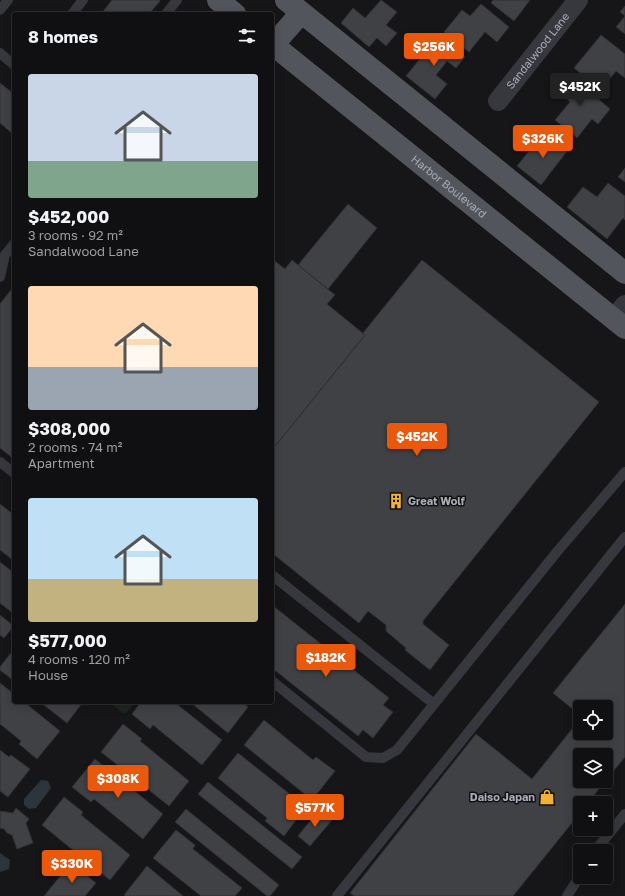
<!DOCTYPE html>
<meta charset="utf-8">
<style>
:root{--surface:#101012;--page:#19191b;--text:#f1f3f6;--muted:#9c9d9f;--line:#303032;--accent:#ea580c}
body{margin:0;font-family:"Golos Text",sans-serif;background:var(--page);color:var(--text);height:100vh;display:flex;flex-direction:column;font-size:15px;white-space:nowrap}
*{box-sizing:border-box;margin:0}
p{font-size:13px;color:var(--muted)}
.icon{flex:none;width:22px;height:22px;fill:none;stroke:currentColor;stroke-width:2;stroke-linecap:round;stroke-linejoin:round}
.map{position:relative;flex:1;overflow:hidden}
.side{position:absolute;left:12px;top:12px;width:262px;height:692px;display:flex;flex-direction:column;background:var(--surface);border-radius:4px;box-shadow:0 2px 10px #0003,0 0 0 1px var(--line)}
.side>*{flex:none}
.controls{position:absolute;left:573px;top:700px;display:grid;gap:8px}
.controls a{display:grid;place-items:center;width:40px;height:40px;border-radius:4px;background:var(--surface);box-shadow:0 2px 10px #0003,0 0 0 1px var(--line);font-size:20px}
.price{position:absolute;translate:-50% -34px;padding:0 9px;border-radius:4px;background:var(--accent);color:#fff;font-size:13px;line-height:26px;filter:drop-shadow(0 1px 2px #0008)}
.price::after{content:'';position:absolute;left:50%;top:24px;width:12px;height:9px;margin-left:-6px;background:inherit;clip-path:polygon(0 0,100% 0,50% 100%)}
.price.active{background:#222;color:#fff}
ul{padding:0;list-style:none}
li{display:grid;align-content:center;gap:8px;height:212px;padding:0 16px}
li span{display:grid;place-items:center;height:124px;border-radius:4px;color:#555}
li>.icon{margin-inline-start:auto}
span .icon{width:72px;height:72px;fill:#fffc;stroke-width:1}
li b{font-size:17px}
h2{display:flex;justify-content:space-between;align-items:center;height:48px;padding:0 16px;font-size:17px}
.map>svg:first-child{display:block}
</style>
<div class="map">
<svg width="625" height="896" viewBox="0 0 625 896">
<rect width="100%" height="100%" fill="#161618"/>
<path fill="#1e261f" d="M 110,702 L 135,702 L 127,712 L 123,713 Z"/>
<path fill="#2c353c" d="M 41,780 L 48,781 L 51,788 L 36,808 L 29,809 L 24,805 L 24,799 Z
M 0,853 L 10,860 L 9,869 L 0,872 Z"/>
<path fill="#404145" stroke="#303034" d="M 112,0 L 159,0 L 160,1 L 149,14 L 101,14 Z
M 381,0 L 397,12 L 386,25 L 397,33 L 386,46 L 377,38 L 369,47 L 341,23 L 353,8 L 365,18 Z
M 493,0 L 530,0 L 514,21 L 491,3 Z
M 481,4 L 509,27 L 497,42 L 485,32 L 469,52 L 444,32 L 462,10 L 470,16 Z
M 625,6 L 625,34 L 616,27 L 625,16 L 620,12 Z
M 601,35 L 625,54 L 625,78 L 616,71 L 601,90 L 574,68 Z
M 438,36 L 465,57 L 456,68 L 447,61 L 436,75 L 447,84 L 435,99 L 406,76 Z
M 571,75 L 610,109 L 598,124 L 592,119 L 577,138 L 555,120 L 570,102 L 558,91 Z
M 0,83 L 14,94 L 14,135 L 0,123 Z
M 548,134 L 568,150 L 541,185 L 517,166 L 537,141 L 540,143 Z
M 625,168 L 625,182 L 618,177 Z
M 608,183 L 625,196 L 625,220 L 623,218 L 607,239 L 567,207 L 583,187 L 597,197 Z
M 348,204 L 377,228 L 328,289 L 298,265 Z
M 272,259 L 285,269 L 292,260 L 335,295 L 327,304 L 365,335 L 272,450 Z
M 422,260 L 599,402 L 423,621 L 423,624 L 449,645 L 430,670 L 405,650 L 406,648 L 386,631 L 386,625 L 368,611 L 359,623 L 272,553 L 272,450 L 365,335 L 363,333 Z
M 14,286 L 14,459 L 0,448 L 0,304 Z
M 0,504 L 14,515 L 12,518 L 14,520 L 14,561 L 0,550 Z
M 0,562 L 14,573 L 14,614 L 0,603 Z
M 625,604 L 625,757 L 606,780 L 606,755 L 580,755 L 580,781 L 605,781 L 588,803 L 580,803 L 580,813 L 513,896 L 354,896 L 350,893 L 476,734 L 532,779 L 580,719 L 580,733 L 606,733 L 606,707 L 580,707 L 580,715 L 553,693 Z
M 272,605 L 389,698 L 383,705 L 393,712 L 373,738 L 363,730 L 358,736 L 272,668 Z
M 0,615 L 14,626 L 4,638 L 0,635 Z
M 14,649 L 14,681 L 0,670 L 0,667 Z
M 0,683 L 14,694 L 14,702 L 24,702 L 60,731 L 37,759 L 19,744 L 21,741 L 0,724 Z
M 40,702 L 83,702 L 67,723 Z
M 141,702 L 174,702 L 222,740 L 202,765 L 153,725 L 150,729 L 132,714 Z
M 190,702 L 242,702 L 248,707 L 228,733 Z
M 264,720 L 313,760 L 316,757 L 335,771 L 312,800 L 244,745 Z
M 123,724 L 142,739 L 140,741 L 189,781 L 169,806 L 101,752 Z
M 0,750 L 9,757 L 11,755 L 30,769 L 8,797 L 0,791 Z
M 238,753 L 306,807 L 284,836 L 265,821 L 267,818 L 218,778 Z
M 95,759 L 163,814 L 143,839 L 94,799 L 91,802 L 72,787 Z
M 208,782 L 302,857 L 292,869 L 198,794 Z
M 64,797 L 83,812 L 81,815 L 130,855 L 110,880 L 42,825 Z
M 16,808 L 29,819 L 26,823 L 33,843 L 17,849 L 12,835 L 7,833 L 4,829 L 0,828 L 0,811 L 13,813 Z
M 186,809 L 279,885 L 270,896 L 267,896 L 175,822 Z
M 319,810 L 332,820 L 310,846 L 298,836 Z
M 176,830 L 195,845 L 193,849 L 242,888 L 235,896 L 201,896 L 153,858 Z
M 71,863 L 96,883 L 85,896 L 44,896 Z
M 147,866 L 183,896 L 126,896 L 124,895 Z"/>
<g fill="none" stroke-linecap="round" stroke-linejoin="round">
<path stroke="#37383d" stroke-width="10" d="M 0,10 L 8,0
M 72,14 L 83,0
M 166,14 L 177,0
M 0,53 L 14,65
M 0,277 L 5,255 L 14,244
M 0,462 L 14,473
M 272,575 L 434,704
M 272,681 L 366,757 L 383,758 L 397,750 L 556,553 L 625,472
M 595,851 L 625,814
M 337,896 L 625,537
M 567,896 L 580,876"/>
<g stroke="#37383d" stroke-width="20">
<path id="s1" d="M 498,101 L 578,0"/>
<path d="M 614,319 L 625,305"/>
</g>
<g stroke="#53555c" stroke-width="22">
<path d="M 218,0 L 235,14"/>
<path d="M 286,0 L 625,273"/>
<path id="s2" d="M 272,44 L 625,328"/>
<path d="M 273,45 L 301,13"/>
</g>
</g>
<defs>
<g id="building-bare" transform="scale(1.2)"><path d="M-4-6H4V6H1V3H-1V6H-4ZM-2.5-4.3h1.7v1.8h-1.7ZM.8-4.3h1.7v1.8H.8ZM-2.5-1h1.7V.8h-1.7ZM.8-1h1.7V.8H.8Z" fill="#f2b134" stroke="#111113" stroke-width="2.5" paint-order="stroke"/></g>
<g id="shop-bare" transform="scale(1.2)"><path d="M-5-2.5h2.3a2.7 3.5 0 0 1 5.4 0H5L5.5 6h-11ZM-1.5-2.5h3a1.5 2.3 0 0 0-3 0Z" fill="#f2b134" stroke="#111113" stroke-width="2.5" paint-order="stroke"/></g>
</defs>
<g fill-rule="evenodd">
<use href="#building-bare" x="396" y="501"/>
<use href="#shop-bare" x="547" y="797"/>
</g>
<g text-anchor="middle" stroke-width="3" stroke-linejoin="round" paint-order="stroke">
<g font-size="11" fill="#a8adb8" stroke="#111113">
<text dy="4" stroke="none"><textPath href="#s1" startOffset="64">Sandalwood Lane</textPath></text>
<text dy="4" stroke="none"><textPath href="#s2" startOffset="227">Harbor Boulevard</textPath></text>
</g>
<g font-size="11" font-weight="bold" fill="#a8adb8" stroke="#111113" text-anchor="start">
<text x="408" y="505">Great Wolf</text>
<text x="535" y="801" text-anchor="end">Daiso Japan</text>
</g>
</g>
</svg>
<div class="controls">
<a><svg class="icon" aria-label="locate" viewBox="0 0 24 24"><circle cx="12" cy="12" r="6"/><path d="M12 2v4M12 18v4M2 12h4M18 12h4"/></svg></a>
<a><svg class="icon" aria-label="layers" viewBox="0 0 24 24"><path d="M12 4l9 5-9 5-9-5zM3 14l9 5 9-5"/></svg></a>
<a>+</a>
<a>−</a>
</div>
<b class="price" style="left:434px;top:67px">$256K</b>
<b class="price active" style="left:580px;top:107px">$452K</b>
<b class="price" style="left:543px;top:159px">$326K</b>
<b class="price" style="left:417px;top:457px">$452K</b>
<b class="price" style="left:326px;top:678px">$182K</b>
<b class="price" style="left:118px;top:799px">$308K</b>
<b class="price" style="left:315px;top:828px">$577K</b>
<b class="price" style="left:72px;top:884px">$330K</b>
<section class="side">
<h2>8 homes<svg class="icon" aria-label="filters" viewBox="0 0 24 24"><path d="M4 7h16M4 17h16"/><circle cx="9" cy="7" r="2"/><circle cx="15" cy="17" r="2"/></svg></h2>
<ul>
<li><span style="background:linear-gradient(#c9d6e8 70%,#7fa58c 0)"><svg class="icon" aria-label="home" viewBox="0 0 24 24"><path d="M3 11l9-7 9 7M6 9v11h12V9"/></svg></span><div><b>$452,000</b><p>3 rooms · 92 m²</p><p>Sandalwood Lane</p></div></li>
<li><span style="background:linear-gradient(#ffd9b3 65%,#9aa5b1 0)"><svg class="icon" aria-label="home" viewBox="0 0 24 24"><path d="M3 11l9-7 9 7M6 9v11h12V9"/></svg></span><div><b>$308,000</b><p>2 rooms · 74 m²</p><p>Apartment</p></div></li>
<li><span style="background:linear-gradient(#bfe0f5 65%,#c2b280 0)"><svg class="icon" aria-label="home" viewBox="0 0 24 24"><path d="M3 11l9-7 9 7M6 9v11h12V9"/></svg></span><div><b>$577,000</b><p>4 rooms · 120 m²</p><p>House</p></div></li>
</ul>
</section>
</div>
